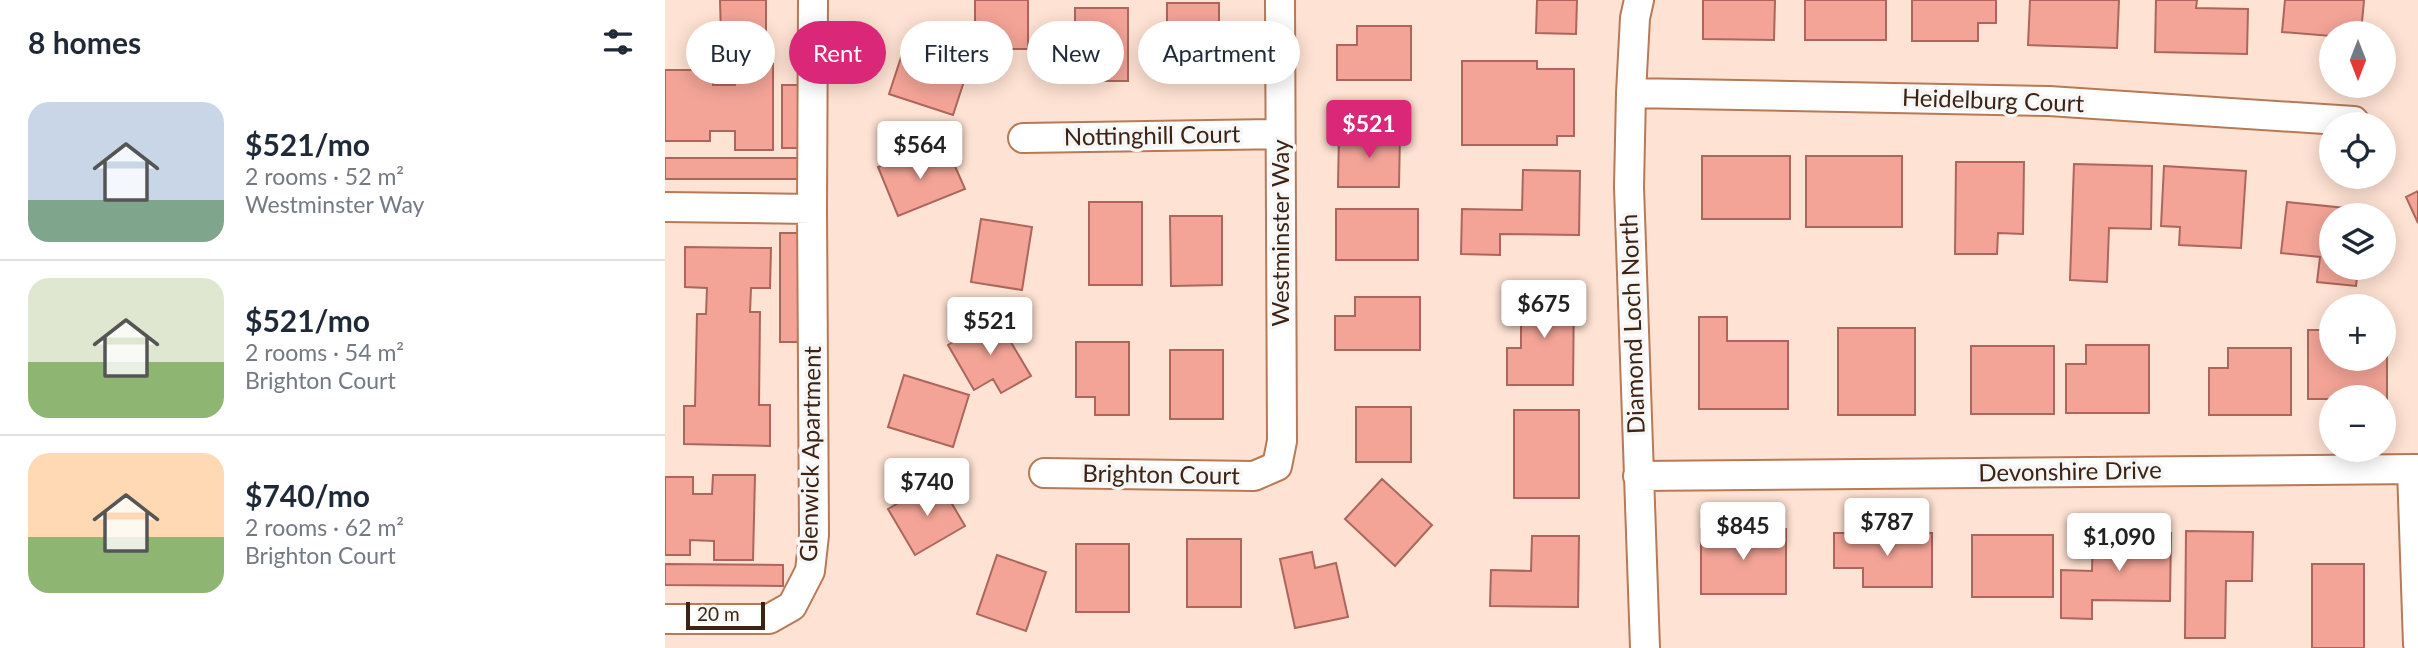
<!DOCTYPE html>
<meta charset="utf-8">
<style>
:root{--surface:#fff;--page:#f2f2f3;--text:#1f2937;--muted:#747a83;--line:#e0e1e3;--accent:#db2777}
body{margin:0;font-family:Lato,sans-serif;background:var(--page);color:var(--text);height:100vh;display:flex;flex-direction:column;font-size:26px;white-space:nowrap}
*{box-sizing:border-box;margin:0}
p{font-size:23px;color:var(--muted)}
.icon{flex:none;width:38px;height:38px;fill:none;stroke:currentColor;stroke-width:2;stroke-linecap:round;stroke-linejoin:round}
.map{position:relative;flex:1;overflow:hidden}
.panel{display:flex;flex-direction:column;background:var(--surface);width:665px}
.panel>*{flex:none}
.top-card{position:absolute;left:21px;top:21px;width:665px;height:63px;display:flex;gap:14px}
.needle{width:46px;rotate:180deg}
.controls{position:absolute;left:1654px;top:21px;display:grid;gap:14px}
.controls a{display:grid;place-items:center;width:77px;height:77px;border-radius:50%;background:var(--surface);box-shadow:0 4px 18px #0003;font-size:35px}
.scale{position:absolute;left:21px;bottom:18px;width:79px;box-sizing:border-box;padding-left:7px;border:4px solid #3c2314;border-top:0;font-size:19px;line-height:24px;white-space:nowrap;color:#3c2314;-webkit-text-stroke:5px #f6f6f6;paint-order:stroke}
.price{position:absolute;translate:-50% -60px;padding:0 16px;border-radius:7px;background:#fff;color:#222;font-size:23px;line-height:46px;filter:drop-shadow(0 2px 4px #0008)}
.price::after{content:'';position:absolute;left:50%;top:42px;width:21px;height:16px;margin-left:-10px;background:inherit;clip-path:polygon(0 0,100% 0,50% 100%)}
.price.active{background:var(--accent);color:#fff}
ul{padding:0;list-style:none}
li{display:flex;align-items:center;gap:21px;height:175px;padding:0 28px}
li+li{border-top:2px solid var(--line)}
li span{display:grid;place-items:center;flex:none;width:196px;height:140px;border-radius:21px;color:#555}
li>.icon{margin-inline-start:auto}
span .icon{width:84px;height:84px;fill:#fffc;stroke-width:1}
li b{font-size:30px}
h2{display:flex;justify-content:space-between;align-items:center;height:84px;padding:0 28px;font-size:30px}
.tag{padding:0 24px;border-radius:32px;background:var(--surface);box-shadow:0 4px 18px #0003;font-size:24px;line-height:63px}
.tag.active{background:var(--accent);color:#fff}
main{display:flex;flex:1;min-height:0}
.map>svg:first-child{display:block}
</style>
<main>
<section class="panel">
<h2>8 homes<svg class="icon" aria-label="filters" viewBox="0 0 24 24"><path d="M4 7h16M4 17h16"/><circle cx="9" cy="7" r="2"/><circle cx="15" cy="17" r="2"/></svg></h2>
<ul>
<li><span style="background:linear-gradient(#c9d6e8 70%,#7fa58c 0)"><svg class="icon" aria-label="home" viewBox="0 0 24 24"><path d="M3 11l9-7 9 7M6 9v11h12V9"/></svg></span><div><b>$521/mo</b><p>2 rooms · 52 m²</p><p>Westminster Way</p></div></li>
<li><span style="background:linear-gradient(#dfe7d0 60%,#8fb573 0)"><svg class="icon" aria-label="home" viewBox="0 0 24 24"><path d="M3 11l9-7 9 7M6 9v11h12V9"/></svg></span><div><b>$521/mo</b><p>2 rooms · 54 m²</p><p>Brighton Court</p></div></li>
<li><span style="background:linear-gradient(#ffd9b3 60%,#8fb573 0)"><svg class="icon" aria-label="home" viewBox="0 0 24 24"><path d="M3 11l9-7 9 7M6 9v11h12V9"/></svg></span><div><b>$740/mo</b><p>2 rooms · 62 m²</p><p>Brighton Court</p></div></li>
</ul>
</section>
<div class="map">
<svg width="1753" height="648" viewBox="0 0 1753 648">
<rect width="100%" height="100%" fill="#fee2d3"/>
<path fill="#f3a497" stroke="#ac665b" stroke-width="2" d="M 55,0 L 101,0 L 101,35 L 56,36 Z
M 310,0 L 363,0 L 363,49 L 310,49 Z
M 872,0 L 912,0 L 911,34 L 871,33 Z
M 1038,0 L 1110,0 L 1109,40 L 1038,39 Z
M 1140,0 L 1221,0 L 1221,40 L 1140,40 Z
M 1247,0 L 1331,0 L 1331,23 L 1313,23 L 1313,41 L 1247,41 Z
M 1365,0 L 1454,0 L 1452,48 L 1363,45 Z
M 1491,0 L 1532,0 L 1531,8 L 1583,9 L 1582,54 L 1490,52 Z
M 1620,0 L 1699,0 L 1696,33 L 1666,33 L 1666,36 L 1617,32 Z
M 502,3 L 554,3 L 554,73 L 521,73 L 521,54 L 502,54 Z
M 410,8 L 463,8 L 463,81 L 429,81 L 429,63 L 410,63 Z
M 692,26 L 746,26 L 746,80 L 672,80 L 672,45 L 692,45 Z
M 241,42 L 305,63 L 288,115 L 224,94 Z
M 797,61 L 872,61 L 872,69 L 909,69 L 909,136 L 892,136 L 892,145 L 797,145 Z
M 70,64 L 108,64 L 108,150 L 70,150 L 70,131 L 45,131 L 45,141 L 0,141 L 0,70 L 48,70 L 48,85 L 70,85 Z
M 117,85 L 137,85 L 137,148 L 117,148 Z
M 674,133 L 735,133 L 734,187 L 673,187 Z
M 261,148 L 268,164 L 286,157 L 300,189 L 233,216 L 213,167 Z
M 1037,156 L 1125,156 L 1125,219 L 1037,219 Z
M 1141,156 L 1237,156 L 1237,227 L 1141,227 Z
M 0,158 L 138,158 L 138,179 L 0,179 Z
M 1291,162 L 1359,162 L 1358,234 L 1333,233 L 1332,254 L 1290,254 Z
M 1409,164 L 1487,166 L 1486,229 L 1444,228 L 1442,282 L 1405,280 Z
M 1499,166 L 1581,171 L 1576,248 L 1514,245 L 1515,227 L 1496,226 Z
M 858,170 L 915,171 L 914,235 L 835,234 L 835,255 L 796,254 L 797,209 L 857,210 Z
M 1753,191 L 1753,223 L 1741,197 Z
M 424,202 L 477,202 L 477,285 L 424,285 Z
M 1622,202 L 1700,210 L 1699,215 L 1666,215 L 1666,268 L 1693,268 L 1691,286 L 1652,282 L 1655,257 L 1616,253 Z
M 671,209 L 753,209 L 753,260 L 671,260 Z
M 505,216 L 557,216 L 557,285 L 506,286 Z
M 316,219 L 367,227 L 357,290 L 306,282 Z
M 115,233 L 138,233 L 138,342 L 115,342 Z
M 20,247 L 106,248 L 105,288 L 86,288 L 85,312 L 95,312 L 94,405 L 105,405 L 105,446 L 19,444 L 19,406 L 30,406 L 32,314 L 41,314 L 42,288 L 20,287 Z
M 856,289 L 909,289 L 908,385 L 842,385 L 842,348 L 856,348 Z
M 690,297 L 755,297 L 755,350 L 670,350 L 670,316 L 690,316 Z
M 331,317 L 366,376 L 336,393 L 328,379 L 309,390 L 283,345 Z
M 1034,317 L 1062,317 L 1062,341 L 1123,341 L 1123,409 L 1034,409 Z
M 1173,328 L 1250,328 L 1250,415 L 1173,415 Z
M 1643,330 L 1666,330 L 1666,359 L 1718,359 L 1718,330 L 1722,330 L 1722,399 L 1643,399 Z
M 411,342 L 464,342 L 464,415 L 430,415 L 430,397 L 411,397 Z
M 1421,345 L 1484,345 L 1484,413 L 1401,413 L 1401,364 L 1421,364 Z
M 1306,346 L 1389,346 L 1389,414 L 1306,414 Z
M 1563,348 L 1626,348 L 1626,415 L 1544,415 L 1544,368 L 1563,368 Z
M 505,350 L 558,350 L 558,419 L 505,419 Z
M 239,375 L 304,395 L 288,447 L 223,427 Z
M 691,407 L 746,407 L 746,462 L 691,462 Z
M 849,410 L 914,410 L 914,498 L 849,498 Z
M 48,475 L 90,475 L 88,560 L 49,560 L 49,541 L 25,540 L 25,555 L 0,555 L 0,477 L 28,477 L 28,494 L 47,494 Z
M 717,479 L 767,525 L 730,566 L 680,519 Z
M 273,480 L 300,526 L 250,555 L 223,509 Z
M 1036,529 L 1121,529 L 1121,594 L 1036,594 Z
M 1521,531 L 1588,532 L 1587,581 L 1561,581 L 1560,638 L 1520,638 Z
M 1428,532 L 1506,533 L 1505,601 L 1427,600 L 1427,619 L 1396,618 L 1396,570 L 1427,571 Z
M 1169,533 L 1267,533 L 1267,587 L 1198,587 L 1198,568 L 1169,568 Z
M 1307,535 L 1388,535 L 1388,597 L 1307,597 Z
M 867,536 L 914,536 L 913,607 L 825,606 L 826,570 L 866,571 Z
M 522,539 L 576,539 L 576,607 L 522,607 Z
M 411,544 L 464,544 L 464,612 L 411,612 Z
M 647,552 L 650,568 L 671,563 L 683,617 L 630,628 L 615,559 Z
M 332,555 L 381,572 L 361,631 L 312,614 Z
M 0,564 L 118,565 L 118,586 L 0,585 Z
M 1647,564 L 1699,564 L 1699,648 L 1647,648 Z"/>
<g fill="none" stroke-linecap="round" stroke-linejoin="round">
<g stroke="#b77956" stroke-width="32">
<path id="minor" d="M 974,0 L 970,18 L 966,93 L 964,187 L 980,648
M 966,93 L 1384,101 L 1689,121
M 358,138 L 615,134
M 0,207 L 147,209
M 1747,469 L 1753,644
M 379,473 L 589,476 L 612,466 L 617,441 L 615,0
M 973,476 L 1753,469
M 0,619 L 104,619 L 127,606 L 145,571 L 149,535 L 147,209 L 148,0"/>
</g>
<use href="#minor" stroke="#fff" stroke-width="28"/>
</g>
<g text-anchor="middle" stroke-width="7" stroke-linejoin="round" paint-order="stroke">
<g font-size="24" fill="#3c2314" stroke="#f6f6f6">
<text transform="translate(1328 101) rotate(2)" y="8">Heidelburg Court</text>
<text transform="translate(487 136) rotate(-1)" y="8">Nottinghill Court</text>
<text transform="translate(616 233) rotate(-90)" y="8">Westminster Way</text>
<text transform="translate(968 324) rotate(-92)" y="8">Diamond Loch North</text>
<text transform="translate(146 454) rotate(-89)" y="8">Glenwick Apartment</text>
<text transform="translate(1405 472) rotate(-1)" y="8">Devonshire Drive</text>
<text transform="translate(496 475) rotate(1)" y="8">Brighton Court</text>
</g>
</g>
</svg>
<div class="controls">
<a><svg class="needle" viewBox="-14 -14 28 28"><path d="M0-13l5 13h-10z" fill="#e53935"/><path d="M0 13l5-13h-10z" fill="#747a83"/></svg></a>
<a><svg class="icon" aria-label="locate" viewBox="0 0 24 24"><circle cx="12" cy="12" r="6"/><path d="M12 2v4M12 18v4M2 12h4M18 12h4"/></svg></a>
<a><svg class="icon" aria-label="layers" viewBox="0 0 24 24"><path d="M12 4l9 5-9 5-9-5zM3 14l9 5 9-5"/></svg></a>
<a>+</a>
<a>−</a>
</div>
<div class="scale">20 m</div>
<b class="price active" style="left:704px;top:160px">$521</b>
<b class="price" style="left:255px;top:181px">$564</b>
<b class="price" style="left:879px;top:340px">$675</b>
<b class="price" style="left:325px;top:357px">$521</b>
<b class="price" style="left:262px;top:518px">$740</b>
<b class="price" style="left:1222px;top:558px">$787</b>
<b class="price" style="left:1078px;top:562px">$845</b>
<b class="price" style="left:1454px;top:573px">$1,090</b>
<div class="top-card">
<a class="tag">Buy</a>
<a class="tag active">Rent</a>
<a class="tag">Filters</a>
<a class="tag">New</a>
<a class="tag">Apartment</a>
</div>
</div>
</main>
